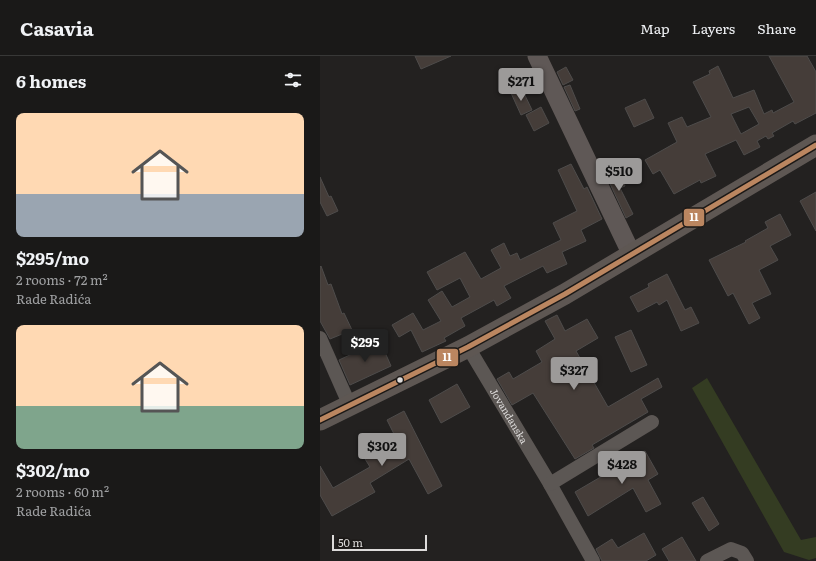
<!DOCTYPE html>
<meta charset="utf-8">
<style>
:root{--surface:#1a1918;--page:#272625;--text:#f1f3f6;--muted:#9fa0a2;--line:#383837;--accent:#9c9a99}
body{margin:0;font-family:Literata,serif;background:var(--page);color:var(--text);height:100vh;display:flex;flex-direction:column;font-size:15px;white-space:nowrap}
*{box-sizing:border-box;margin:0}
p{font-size:13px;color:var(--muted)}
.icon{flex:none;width:22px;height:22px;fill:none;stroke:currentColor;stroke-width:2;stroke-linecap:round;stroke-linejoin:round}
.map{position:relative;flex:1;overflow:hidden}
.drawer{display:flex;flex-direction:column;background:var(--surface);width:320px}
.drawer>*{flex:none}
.scale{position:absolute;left:12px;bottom:10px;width:95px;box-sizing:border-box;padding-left:4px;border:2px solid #dddbda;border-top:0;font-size:11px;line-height:14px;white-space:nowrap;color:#dddbda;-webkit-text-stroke:3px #1b1816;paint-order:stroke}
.price{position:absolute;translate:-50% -34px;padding:0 9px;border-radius:4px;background:var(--accent);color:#111;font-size:13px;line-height:26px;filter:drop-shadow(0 1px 2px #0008)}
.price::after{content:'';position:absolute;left:50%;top:24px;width:12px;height:9px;margin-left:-6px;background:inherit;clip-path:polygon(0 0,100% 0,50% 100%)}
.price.active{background:#222;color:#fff}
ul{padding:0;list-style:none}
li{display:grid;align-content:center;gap:8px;height:212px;padding:0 16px}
li span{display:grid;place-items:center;height:124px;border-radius:8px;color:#555}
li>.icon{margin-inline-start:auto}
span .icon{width:72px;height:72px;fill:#fffc;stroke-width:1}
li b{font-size:17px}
h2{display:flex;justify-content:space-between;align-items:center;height:48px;padding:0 16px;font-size:17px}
header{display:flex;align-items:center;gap:24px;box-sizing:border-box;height:56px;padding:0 20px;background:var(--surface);border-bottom:1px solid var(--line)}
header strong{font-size:19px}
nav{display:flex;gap:22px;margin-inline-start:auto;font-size:14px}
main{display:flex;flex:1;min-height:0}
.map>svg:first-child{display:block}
</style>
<header>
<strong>Casavia</strong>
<nav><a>Map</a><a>Layers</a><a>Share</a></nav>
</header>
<main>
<section class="drawer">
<h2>6 homes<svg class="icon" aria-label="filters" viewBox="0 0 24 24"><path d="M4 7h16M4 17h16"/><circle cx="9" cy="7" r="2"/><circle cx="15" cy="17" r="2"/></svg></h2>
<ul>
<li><span style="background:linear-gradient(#ffd9b3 65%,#9aa5b1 0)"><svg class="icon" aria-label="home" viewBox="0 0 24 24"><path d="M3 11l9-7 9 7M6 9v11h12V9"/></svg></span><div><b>$295/mo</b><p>2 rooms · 72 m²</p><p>Rade Radića</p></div></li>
<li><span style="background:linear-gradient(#ffd9b3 65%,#7fa58c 0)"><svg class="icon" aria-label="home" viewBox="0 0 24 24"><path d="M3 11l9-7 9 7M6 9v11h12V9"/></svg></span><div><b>$302/mo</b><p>2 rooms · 60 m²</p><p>Rade Radića</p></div></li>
</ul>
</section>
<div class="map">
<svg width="496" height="505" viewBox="0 0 496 505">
<rect width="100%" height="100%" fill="#232120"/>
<path fill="#343c22" d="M 387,322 L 481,484 L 496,481 L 496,502 L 489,504 L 464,496 L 372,332 Z"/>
<path fill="#453d39" stroke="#4e4c4b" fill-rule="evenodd" d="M 95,0 L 131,0 L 101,13 Z
M 449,0 L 487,0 L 496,16 L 496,57 L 475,68 L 473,65 L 452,77 L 454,80 L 448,83 L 446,80 L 437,85 L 440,91 L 424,99 L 416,84 L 385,98 L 396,120 L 381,127 L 380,124 L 354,138 L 340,114 L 333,118 L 325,104 L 357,86 L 348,67 L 362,61 L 367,71 L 391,61 L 373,26 L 390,18 L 389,15 L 398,10 L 413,42 L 434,34 L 444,58 L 452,54 L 453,57 L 474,46 ZM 429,51 L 439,68 L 421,78 L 411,58 Z
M 246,11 L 253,24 L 243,29 L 237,16 Z
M 250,29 L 260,53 L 255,55 L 244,31 Z
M 202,33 L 212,54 L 201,59 L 191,37 Z
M 325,43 L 334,62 L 314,71 L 305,52 Z
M 221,51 L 229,67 L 214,75 L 206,59 Z
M 251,108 L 264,133 L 267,131 L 282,163 L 261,174 L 266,185 L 242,196 L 247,208 L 227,217 L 223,210 L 184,230 L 191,242 L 177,250 L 174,244 L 141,262 L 145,270 L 124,282 L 126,285 L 102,296 L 91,274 L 79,281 L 72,269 L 93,257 L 103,274 L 121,265 L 108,244 L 122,235 L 132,251 L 150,241 L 140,222 L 117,234 L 107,216 L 145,196 L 161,223 L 181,212 L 171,194 L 184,187 L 190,200 L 197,197 L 200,204 L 241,184 L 233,167 L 257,155 L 238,114 Z
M 298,114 L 305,130 L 300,132 L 313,158 L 306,162 L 286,119 Z
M 0,121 L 9,141 L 11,140 L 18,155 L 7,160 L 0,146 Z
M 496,136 L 496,175 L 480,145 Z
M 460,158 L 471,179 L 450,190 L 458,204 L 439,214 L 451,238 L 432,247 L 440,262 L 429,268 L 413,237 L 408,240 L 389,204 L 426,186 L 425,185 L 448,172 L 445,166 Z
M 1,210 L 8,229 L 11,228 L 22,258 L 24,257 L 32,274 L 10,283 L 0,265 L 0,211 Z
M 347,218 L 365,254 L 371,251 L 379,267 L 361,275 L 347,244 L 339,249 L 337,246 L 318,256 L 310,241 L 329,231 L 328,228 Z
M 237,259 L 245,275 L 267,263 L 278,282 L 256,295 L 288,351 L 338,322 L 342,331 L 321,343 L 328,356 L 272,389 L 274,392 L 255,403 L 213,337 L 192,349 L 177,323 L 189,316 L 193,323 L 222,306 L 216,295 L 235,283 L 225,265 Z
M 311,274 L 327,309 L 311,316 L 295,281 Z
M 60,285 L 71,310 L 30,329 L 19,304 Z
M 137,328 L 150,351 L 121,367 L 109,344 Z
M 84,355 L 122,430 L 108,438 L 89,403 L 50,427 L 55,436 L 12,460 L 0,439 L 0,410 L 13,432 L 50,411 L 42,398 L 74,378 L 67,364 Z
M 325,395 L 338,418 L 328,424 L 341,448 L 326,456 L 313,432 L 268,460 L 255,436 Z
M 383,441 L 399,468 L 389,475 L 372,447 Z
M 324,477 L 336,499 L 326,505 L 282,505 L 276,493 L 292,483 L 298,492 Z
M 362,481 L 376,505 L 349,505 L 342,493 Z"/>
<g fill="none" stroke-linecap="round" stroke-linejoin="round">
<g stroke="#5c5754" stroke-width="14">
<path d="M 0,282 L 30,350"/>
<path id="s1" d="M 148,291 L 230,428 L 273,505"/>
<path d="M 230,428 L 332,366"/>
<path d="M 387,505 L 411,493 L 422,497 L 427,505"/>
</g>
<path stroke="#5f5856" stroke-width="19" d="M 217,0 L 312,199"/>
<path stroke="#5e5753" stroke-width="21" d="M 0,364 L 148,291 L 245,238 L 496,89"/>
<g stroke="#1b1816" stroke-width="8">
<path id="bus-1" d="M 0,364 L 148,291 L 245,238 L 496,89"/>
</g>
<use href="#bus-1" stroke="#bb8660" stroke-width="5"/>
</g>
<circle fill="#dddbda" stroke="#1b1816" stroke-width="1.5" cx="80" cy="324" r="3.5"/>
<g text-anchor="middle" stroke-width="3.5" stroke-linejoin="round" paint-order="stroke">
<g font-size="10" fill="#dddbda" stroke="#1b1816">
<text dy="4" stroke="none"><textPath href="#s1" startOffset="80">Jovandanska</textPath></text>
</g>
</g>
<g stroke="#1b1816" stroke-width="1.5">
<rect x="363" y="152" width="22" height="19" rx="4" fill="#bb8660"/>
<rect x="116" y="292" width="23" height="19" rx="4" fill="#bb8660"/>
</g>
<g font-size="11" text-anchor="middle" font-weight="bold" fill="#fff">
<text x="374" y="165">11</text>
<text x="127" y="305">11</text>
</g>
</svg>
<div class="scale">50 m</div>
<b class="price" style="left:201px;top:46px">$271</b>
<b class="price" style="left:299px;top:136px">$510</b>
<b class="price active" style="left:45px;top:307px">$295</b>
<b class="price" style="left:254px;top:335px">$327</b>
<b class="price" style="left:62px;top:411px">$302</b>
<b class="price" style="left:302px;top:429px">$428</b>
</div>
</main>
